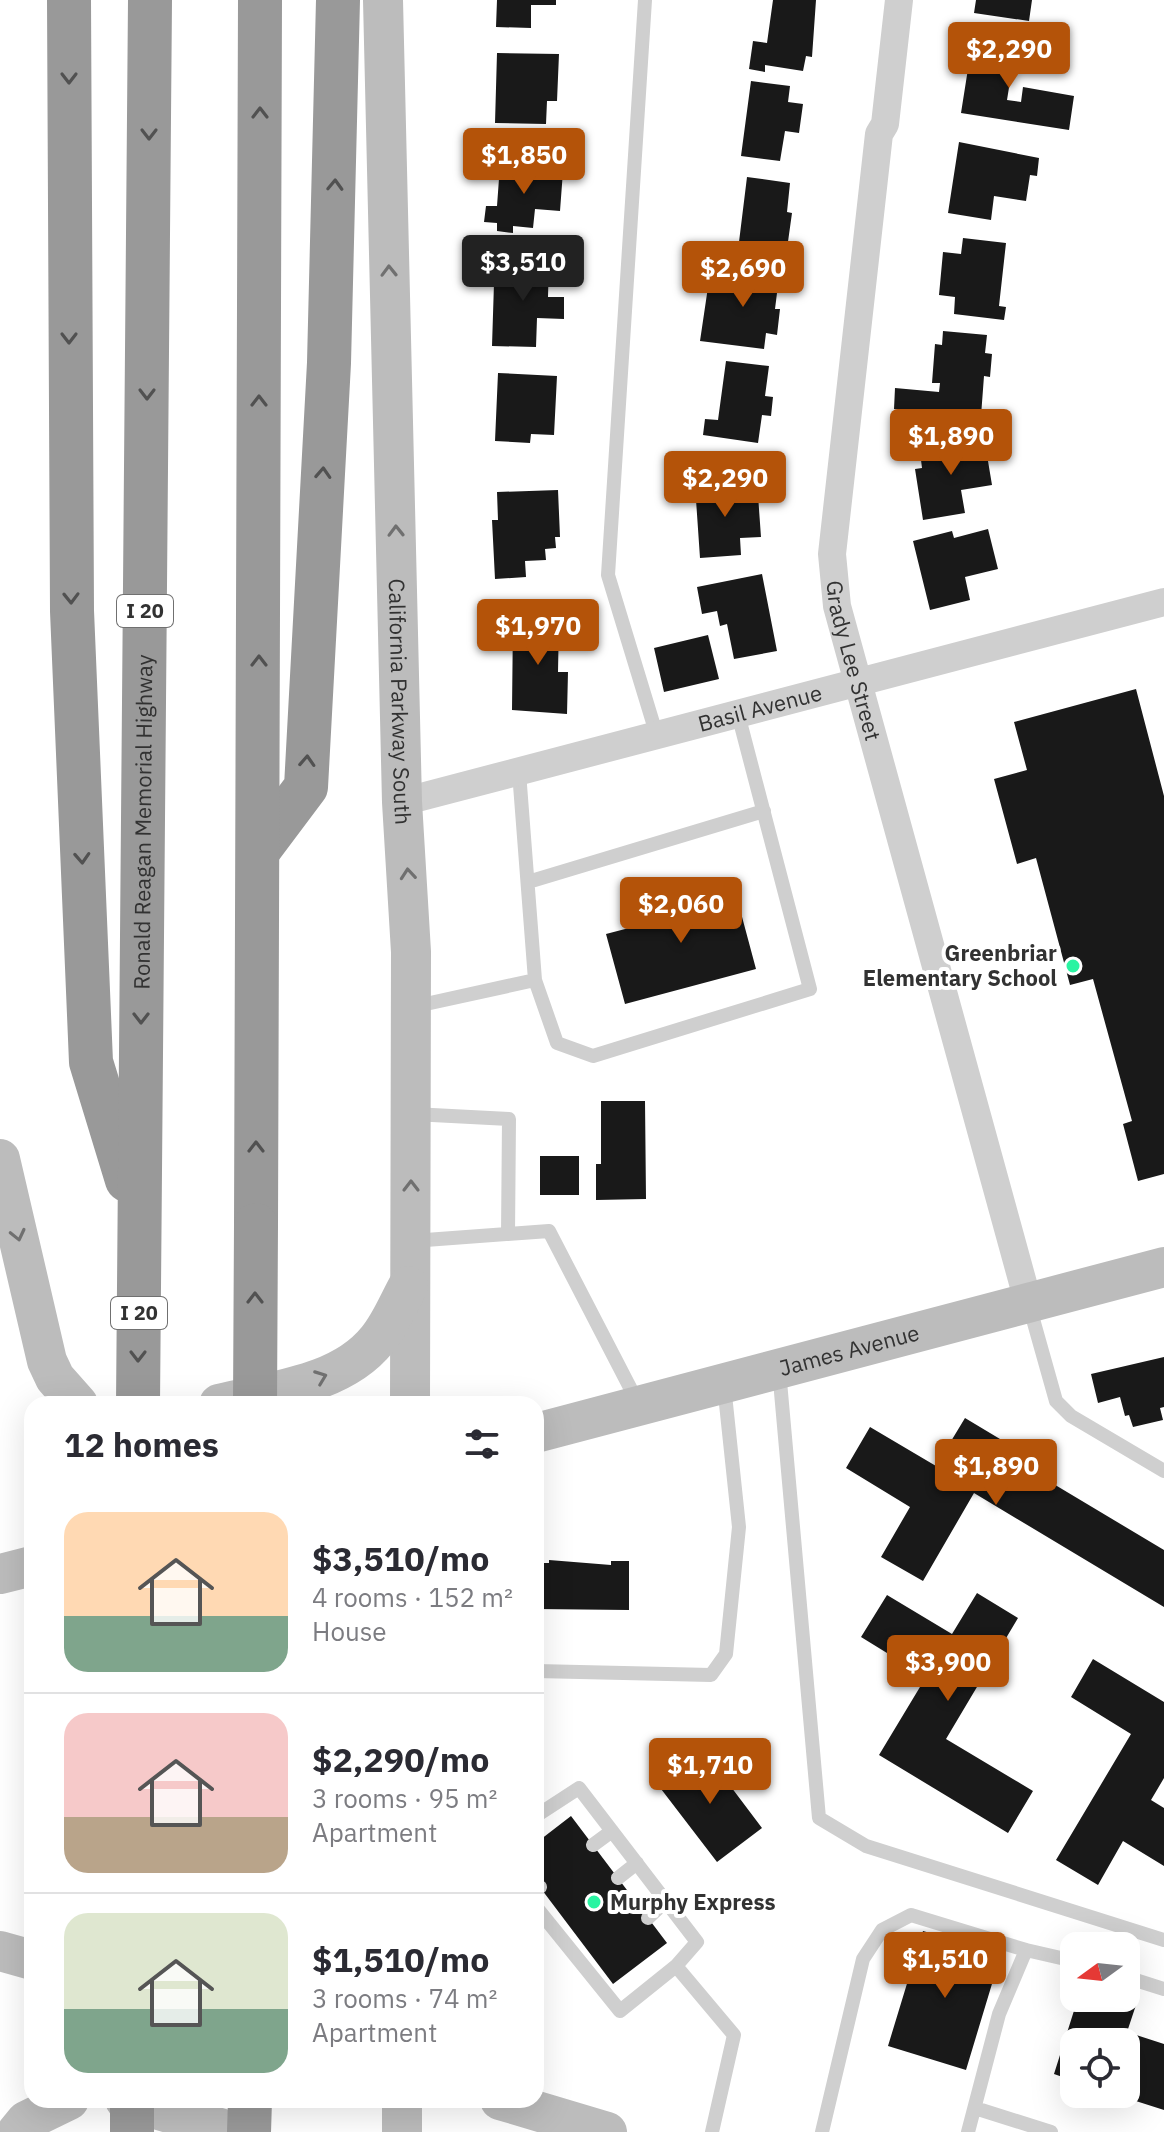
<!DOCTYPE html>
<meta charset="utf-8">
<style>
:root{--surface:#fff;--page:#f7f7f7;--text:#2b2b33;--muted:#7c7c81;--line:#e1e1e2;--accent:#b45309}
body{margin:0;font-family:"IBM Plex Sans",sans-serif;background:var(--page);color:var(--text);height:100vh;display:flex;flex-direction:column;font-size:30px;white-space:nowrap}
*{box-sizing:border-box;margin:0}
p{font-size:26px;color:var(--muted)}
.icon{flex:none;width:44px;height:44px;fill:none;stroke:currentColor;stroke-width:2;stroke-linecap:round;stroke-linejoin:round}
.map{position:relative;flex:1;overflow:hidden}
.details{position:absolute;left:24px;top:1396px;width:520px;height:712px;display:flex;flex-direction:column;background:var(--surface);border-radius:24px;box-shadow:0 8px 32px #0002}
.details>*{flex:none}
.needle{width:52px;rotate:255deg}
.tools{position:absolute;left:1060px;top:1932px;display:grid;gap:16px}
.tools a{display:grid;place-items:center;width:80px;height:80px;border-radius:16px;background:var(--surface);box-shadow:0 8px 32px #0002;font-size:40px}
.price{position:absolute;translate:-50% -68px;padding:0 18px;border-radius:8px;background:var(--accent);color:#fff;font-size:26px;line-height:52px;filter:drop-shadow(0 2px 4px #0008)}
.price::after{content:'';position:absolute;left:50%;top:48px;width:24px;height:18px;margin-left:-12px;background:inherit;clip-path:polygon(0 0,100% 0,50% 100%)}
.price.current{background:#222;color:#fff}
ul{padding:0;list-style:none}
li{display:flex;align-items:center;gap:24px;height:200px;padding:0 40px}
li+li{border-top:2px solid var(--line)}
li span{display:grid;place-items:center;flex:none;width:224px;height:160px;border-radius:24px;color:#555}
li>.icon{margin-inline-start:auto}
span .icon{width:96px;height:96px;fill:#fffc;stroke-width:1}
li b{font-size:34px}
h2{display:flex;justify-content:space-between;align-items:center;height:96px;padding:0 40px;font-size:34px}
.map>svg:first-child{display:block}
</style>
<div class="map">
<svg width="1164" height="2132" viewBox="0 0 1164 2132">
<rect width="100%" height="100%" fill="#fff"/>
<path fill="#191919" d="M 497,0 L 556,0 L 556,5 L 531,5 L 531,28 L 496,27 Z
M 773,0 L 816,0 L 812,57 L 806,56 L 803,71 L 765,65 L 765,72 L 749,69 L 753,41 L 767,43 Z
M 976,0 L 1032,0 L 1029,21 L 974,13 Z
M 973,37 L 1016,44 L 1007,100 L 1021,102 L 1023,87 L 1074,96 L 1069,130 L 961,113 Z
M 497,53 L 559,54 L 557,101 L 547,101 L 546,124 L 495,123 Z
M 751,81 L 790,86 L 788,102 L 803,104 L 799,133 L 785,131 L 780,161 L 741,156 Z
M 959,142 L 1039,158 L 1037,176 L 1030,175 L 1026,201 L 994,196 L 991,220 L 948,213 Z
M 500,165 L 563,171 L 560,211 L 535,209 L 533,228 L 513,226 L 513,233 L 497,231 L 497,223 L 484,222 L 486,206 L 497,206 Z
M 747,177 L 790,183 L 787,212 L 792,213 L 786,256 L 738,250 Z
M 963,238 L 1006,243 L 999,306 L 1006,307 L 1004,320 L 954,314 L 955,297 L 939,295 L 943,252 L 961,254 Z
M 505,258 L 549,259 L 548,297 L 564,297 L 564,319 L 537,318 L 536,347 L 492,346 L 494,283 L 504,283 Z
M 738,264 L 780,269 L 775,309 L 780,309 L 777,335 L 766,333 L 764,349 L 700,341 L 708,287 L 734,290 Z
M 943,331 L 987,335 L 985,353 L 992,354 L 990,377 L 984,376 L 981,416 L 894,409 L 895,388 L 939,392 L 940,383 L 932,383 L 935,344 L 942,345 Z
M 726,361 L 769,366 L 765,396 L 773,397 L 771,416 L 762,415 L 758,443 L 703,435 L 705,419 L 718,420 Z
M 498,373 L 557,376 L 554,435 L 531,434 L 530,443 L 495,441 Z
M 959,440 L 960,447 L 985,443 L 992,485 L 961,490 L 965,513 L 923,520 L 915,469 L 922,468 L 920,452 L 941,449 L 940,443 Z
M 739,482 L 741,496 L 758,495 L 761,537 L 740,538 L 741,555 L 700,558 L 695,485 Z
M 558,490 L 560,537 L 555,537 L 556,548 L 545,549 L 546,560 L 525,561 L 526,577 L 495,579 L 492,520 L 498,520 L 497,492 Z
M 988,529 L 998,569 L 965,577 L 970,600 L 930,610 L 913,541 L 952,531 L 954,538 Z
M 762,574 L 777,651 L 734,659 L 727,624 L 720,626 L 717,611 L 702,614 L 697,587 Z
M 513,618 L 559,619 L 558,672 L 568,672 L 567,714 L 512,710 Z
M 708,635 L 719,679 L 664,692 L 654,648 Z
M 1136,689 L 1164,796 L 1164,1174 L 1138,1181 L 1123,1124 L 1132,1121 L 1093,979 L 1070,985 L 1036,858 L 1017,864 L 994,779 L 1027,770 L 1014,722 Z
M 734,887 L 756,969 L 625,1004 L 606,934 L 629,928 L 625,912 Z
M 601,1101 L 645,1101 L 646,1199 L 596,1200 L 596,1164 L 601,1164 Z
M 540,1156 L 579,1156 L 579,1195 L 540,1195 Z
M 1164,1357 L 1164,1407 L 1160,1408 L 1163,1420 L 1133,1427 L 1129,1415 L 1125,1416 L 1120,1397 L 1098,1403 L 1091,1374 Z
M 965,1418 L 1005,1442 L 1000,1452 L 1164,1550 L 1164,1607 L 974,1493 L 923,1581 L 881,1557 L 910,1507 L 846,1468 L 870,1427 L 936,1466 Z
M 549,1560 L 611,1565 L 611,1561 L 629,1561 L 629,1610 L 536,1609 L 536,1563 L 549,1563 Z
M 977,1593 L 1018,1618 L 946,1739 L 1033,1791 L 1008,1833 L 879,1755 L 926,1677 L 861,1637 L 887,1595 L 952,1634 Z
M 1093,1659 L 1164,1702 L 1164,1778 L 1151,1800 L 1164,1808 L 1164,1866 L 1123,1841 L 1098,1885 L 1056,1860 L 1131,1734 L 1071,1697 Z
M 704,1751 L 762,1828 L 717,1862 L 658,1785 Z
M 571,1816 L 667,1943 L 613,1984 L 536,1882 L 536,1843 Z
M 923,1931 L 1001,1954 L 966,2070 L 888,2046 Z
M 1078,1998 L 1116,1998 L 1136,2005 L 1127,2032 L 1164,2044 L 1164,2110 L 1117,2095 L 1126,2094 L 1126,2042 L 1074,2042 L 1074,2081 L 1054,2074 Z"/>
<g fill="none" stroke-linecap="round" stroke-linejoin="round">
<path stroke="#cfcfcf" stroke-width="14" d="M 645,0 L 608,575 L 657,736
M 519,772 L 535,980
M 528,882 L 764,811
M 412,1007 L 535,980 L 557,1043 L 593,1056 L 810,989 L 738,714
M 413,1114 L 509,1119 L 508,1234
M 412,1241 L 549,1231 L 638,1403
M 1029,1305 L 1056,1401 L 1071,1416 L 1164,1471
M 779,1370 L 819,1818 L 866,1846 L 1164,1940
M 536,1671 L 711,1675 L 726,1654 L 739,1527 L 724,1385
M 536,1816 L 579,1788 L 697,1942 L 676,1966
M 593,1845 L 612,1831
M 618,1878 L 637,1863
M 536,1890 L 540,1887
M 536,1907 L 620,2011 L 676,1966 L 734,2035 L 712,2132
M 648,1918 L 666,1901
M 1126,1977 L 1164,1989
M 975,2108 L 1051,2132
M 822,2132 L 863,1959 L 882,1930 L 911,1915 L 1026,1950
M 968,2132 L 999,2014 L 1026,1950 L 1074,1961"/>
<g stroke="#cfcfcf" stroke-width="28">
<path id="s1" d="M 899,0 L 885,124 L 879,134 L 832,554 L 837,606 L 1029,1305"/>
<path id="s2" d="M 402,802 L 1164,602"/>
</g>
<g stroke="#bcbcbc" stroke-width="40">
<path id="s3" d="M 383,0 L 402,802 L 411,952 L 410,1404"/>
<path d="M 0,1159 L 47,1361 L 55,1378 L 78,1404"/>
<path d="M 219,1404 C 271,1391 341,1385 377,1340 C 390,1325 398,1304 408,1286"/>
<path id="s4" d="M 536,1433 L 1164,1267"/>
<path d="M 0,1574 L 32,1566"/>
<path d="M 0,1951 L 32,1960"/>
<path d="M 125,2100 L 233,2132"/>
<path d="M 402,2100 L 402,2132"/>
<path d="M 500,2100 L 607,2132"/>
<path d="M 17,2132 L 26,2121 L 69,2100"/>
</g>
<g stroke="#999" stroke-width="44">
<path d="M 69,0 L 72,611 L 91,1062 L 127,1180"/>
<path d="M 258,851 L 306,787 L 329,363 L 338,0"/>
<path d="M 256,1225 L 260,0"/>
<path id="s5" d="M 138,1404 L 150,0"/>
<path d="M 249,2132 L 250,2100"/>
</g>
<path stroke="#999" stroke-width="44" d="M 255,1404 L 256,1225
M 132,2132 L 132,2100"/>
</g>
<defs><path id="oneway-chevron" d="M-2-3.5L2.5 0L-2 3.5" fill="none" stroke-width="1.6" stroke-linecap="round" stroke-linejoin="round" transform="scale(2)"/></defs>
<g stroke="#515151">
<use href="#oneway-chevron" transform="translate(69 78) rotate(90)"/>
<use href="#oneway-chevron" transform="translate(260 113) rotate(-90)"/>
<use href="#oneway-chevron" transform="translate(149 134) rotate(90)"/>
<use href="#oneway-chevron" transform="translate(335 185) rotate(-88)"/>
<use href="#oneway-chevron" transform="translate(69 338) rotate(90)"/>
<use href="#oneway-chevron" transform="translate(147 394) rotate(90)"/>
<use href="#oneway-chevron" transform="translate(259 401) rotate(-90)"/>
<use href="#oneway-chevron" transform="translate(323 473) rotate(-87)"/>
<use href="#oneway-chevron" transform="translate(71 598) rotate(89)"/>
<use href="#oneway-chevron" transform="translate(259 661) rotate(-90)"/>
<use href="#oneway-chevron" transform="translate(307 761) rotate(-87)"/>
<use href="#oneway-chevron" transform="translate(82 858) rotate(87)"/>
<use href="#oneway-chevron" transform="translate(141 1018) rotate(90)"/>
<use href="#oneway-chevron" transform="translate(256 1147) rotate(-90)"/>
<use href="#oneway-chevron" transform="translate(255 1298) rotate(-90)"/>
<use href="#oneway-chevron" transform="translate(138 1356) rotate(90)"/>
</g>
<g stroke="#707070">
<use href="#oneway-chevron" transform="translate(389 271) rotate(-91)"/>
<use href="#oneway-chevron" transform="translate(396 531) rotate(-91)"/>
<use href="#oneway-chevron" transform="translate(408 874) rotate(-95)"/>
<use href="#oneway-chevron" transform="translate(411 1186) rotate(-90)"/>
<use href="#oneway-chevron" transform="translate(18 1235) rotate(77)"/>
<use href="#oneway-chevron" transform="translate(321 1377) rotate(-21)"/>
</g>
<g fill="#2af4a2" stroke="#fff" stroke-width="3">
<circle cx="1073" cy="966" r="8"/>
<circle cx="594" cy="1902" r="8"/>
</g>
<g text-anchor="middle" stroke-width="8" stroke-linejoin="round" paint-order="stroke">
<g fill="#fff" stroke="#707070" stroke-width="2">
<rect x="117" y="595" width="56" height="32" rx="6"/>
<rect x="111" y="1297" width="56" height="32" rx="6"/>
</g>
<g font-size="20" font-weight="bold" fill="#323232">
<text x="145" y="618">I 20</text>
<text x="139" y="1320">I 20</text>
</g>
<g font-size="22" fill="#323232" stroke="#fff">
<text dy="8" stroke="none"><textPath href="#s1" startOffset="668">Grady Lee Street</textPath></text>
<text dy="8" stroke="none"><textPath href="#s3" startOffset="702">California Parkway South</textPath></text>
<text dy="8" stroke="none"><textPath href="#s2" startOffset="370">Basil Avenue</textPath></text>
<text dy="8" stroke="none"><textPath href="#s5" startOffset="582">Ronald Reagan Memorial Highway</textPath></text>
<text dy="8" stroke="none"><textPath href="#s4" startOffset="324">James Avenue</textPath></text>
</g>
<g font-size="22" font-weight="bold" fill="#323232" stroke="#fff" text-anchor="end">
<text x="1057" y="961">Greenbriar<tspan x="1057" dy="25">Elementary School</tspan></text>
<text x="610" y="1910" text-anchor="start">Murphy Express</text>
</g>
</g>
</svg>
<div class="tools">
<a><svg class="needle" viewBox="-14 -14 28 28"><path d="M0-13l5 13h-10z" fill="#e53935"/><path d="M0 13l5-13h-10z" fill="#7c7c81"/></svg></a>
<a><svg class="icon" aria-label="locate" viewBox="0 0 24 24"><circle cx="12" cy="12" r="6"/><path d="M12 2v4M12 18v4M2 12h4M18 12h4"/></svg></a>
</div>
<b class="price" style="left:1009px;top:90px">$2,290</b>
<b class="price" style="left:524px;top:196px">$1,850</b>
<b class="price current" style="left:523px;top:303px">$3,510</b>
<b class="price" style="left:743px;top:309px">$2,690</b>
<b class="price" style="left:951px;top:477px">$1,890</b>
<b class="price" style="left:725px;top:519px">$2,290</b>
<b class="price" style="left:538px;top:667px">$1,970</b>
<b class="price" style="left:681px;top:945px">$2,060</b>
<b class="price" style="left:996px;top:1507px">$1,890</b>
<b class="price" style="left:948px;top:1703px">$3,900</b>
<b class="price" style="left:710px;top:1806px">$1,710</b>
<b class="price" style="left:945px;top:2000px">$1,510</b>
<section class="details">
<h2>12 homes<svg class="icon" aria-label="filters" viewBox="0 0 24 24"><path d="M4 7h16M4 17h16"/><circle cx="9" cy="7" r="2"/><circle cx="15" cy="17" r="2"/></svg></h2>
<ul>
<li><span style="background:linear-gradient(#ffd9b3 65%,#7fa58c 0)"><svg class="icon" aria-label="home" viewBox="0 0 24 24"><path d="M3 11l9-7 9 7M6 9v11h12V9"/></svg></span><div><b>$3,510/mo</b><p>4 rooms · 152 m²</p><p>House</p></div></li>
<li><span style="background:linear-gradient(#f6c9c9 65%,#b9a48a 0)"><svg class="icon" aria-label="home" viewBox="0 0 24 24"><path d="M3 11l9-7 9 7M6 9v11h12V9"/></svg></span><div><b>$2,290/mo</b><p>3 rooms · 95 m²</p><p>Apartment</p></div></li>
<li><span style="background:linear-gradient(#dfe7d0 60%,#7fa58c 0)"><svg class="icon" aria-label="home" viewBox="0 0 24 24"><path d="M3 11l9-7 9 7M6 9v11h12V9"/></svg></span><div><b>$1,510/mo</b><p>3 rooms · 74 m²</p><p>Apartment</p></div></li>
</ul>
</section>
</div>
